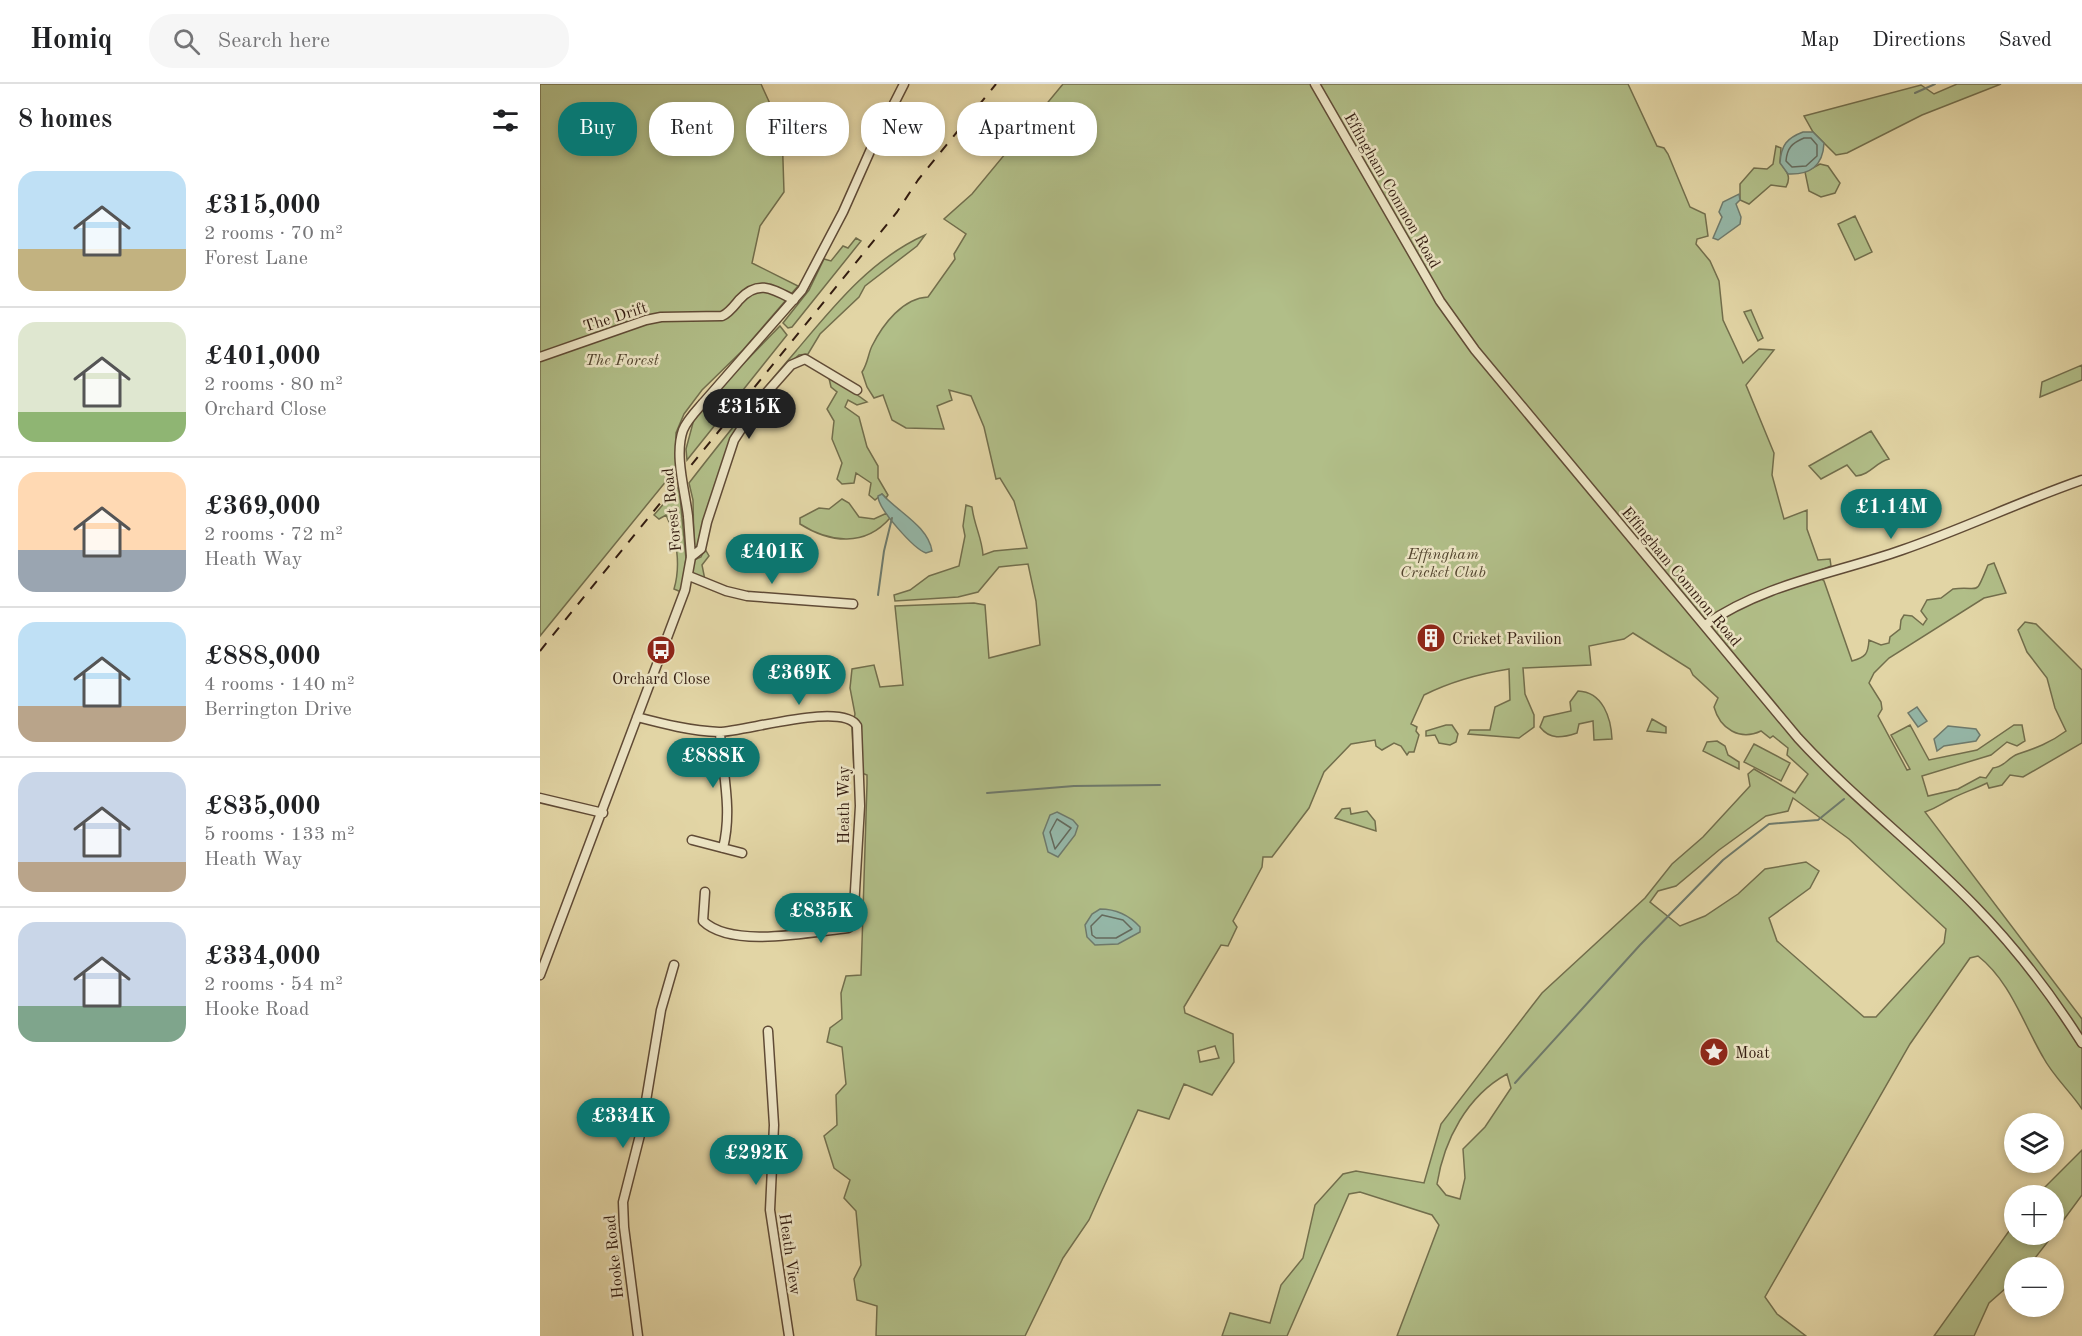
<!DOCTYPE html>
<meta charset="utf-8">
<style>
:root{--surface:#fff;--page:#f6f6f6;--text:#202124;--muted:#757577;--line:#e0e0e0;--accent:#0f766e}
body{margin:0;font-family:"Old Standard TT",serif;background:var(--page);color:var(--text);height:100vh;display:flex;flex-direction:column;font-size:22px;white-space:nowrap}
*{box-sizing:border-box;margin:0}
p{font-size:20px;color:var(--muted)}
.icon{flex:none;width:33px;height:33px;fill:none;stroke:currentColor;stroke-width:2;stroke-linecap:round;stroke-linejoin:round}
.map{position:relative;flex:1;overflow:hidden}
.side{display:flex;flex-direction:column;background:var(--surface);width:540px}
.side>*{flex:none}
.top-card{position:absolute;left:18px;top:18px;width:570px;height:54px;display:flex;gap:12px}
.fabs{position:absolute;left:1464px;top:1029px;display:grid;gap:12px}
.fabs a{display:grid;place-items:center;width:60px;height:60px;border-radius:50%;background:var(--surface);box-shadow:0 3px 9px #0003;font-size:30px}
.price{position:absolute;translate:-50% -51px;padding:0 14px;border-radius:21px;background:var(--accent);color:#fff;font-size:20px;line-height:39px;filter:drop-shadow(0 2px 3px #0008)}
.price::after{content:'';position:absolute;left:50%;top:36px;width:18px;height:14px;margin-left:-9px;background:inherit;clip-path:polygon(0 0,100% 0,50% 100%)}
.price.selected{background:#222;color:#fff}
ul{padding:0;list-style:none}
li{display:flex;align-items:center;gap:18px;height:150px;padding:0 18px}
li+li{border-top:2px solid var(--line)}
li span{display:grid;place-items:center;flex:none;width:168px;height:120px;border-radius:18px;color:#555}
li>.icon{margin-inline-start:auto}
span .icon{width:72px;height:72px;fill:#fffc;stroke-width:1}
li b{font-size:26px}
h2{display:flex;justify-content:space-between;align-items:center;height:72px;padding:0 18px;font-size:26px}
.pill{padding:0 21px;border-radius:24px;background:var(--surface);box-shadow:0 3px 9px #0003;font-size:21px;line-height:54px}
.pill.selected{background:var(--accent);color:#fff}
header{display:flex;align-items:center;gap:36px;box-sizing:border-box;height:84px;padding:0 30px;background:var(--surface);border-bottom:2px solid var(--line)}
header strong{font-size:28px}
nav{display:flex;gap:33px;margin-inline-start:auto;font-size:21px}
.search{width:420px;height:54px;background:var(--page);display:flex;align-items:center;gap:15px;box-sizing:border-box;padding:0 21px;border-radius:24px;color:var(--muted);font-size:22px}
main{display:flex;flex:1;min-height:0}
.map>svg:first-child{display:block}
</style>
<header>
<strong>Homiq</strong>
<div class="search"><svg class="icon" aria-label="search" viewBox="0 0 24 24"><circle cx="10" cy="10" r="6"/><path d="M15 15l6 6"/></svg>Search here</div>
<nav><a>Map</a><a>Directions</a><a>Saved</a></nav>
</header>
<main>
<section class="side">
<h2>8 homes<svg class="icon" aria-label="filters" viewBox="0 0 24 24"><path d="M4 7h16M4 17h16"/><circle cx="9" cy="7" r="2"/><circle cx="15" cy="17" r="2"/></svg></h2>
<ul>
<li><span style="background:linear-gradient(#bfe0f5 65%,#c2b280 0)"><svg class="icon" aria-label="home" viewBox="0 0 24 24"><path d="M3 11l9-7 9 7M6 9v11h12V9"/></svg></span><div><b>£315,000</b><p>2 rooms · 70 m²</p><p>Forest Lane</p></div></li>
<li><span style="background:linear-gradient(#dfe7d0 75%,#8fb573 0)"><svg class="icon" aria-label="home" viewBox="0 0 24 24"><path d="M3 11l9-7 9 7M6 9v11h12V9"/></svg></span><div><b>£401,000</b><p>2 rooms · 80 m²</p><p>Orchard Close</p></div></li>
<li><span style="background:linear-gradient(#ffd9b3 65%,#9aa5b1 0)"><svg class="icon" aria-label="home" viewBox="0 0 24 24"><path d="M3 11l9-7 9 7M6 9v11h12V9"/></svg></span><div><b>£369,000</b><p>2 rooms · 72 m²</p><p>Heath Way</p></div></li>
<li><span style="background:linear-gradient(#bfe0f5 70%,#b9a48a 0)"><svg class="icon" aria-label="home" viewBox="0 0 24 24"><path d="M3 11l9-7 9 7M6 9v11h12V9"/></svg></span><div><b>£888,000</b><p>4 rooms · 140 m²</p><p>Berrington Drive</p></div></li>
<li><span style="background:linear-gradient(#c9d6e8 75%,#b9a48a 0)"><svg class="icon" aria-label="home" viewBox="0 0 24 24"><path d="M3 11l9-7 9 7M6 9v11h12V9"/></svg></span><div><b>£835,000</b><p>5 rooms · 133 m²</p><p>Heath Way</p></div></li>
<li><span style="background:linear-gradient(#c9d6e8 70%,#7fa58c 0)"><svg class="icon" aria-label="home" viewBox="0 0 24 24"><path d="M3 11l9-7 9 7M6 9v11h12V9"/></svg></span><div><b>£334,000</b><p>2 rooms · 54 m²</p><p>Hooke Road</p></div></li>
</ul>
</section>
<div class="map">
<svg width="1542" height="1252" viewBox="0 0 1542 1252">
<rect width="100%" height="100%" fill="#e2d5a5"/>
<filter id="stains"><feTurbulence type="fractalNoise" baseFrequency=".00333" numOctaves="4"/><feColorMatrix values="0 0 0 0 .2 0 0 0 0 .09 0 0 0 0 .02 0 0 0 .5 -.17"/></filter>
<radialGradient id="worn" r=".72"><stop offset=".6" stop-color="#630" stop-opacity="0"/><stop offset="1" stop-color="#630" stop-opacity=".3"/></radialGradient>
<path fill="#b1be88" stroke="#726e4c" stroke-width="1.5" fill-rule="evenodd" d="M 0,0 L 221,0 L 242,46 L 244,108 L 220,142 L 212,179 L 258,202 L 203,266 L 162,306 L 144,330 L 136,349 L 136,385 L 0,552 Z
M 523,0 L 1088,0 L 1117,62 L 1124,64 L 1128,70 L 1150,123 L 1165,130 L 1168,152 L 1157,155 L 1156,160 L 1170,177 L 1179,197 L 1183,236 L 1203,279 L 1219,265 L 1234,266 L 1206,301 L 1234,369 L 1232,391 L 1244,435 L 1267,426 L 1267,445 L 1278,476 L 1290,475 L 1291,482 L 1274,489 L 1284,497 L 1312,577 C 1326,573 1328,570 1329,556 L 1341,561 L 1349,559 L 1350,553 L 1360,545 L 1361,536 L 1364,531 L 1372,532 L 1383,541 L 1387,535 L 1381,527 L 1387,516 L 1401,514 L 1413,505 C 1441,501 1434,515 1448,481 L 1454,479 L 1466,509 L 1444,514 L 1349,574 L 1334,589 L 1329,599 L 1341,618 L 1342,625 L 1338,632 L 1367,686 L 1370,685 L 1351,651 L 1370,641 L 1389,676 L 1437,666 L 1474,641 L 1482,641 L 1485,657 L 1477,662 L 1467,658 L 1451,671 L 1382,692 L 1388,712 L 1418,705 L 1440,693 L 1446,694 L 1453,684 C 1465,683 1467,674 1478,670 C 1496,664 1510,659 1526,647 L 1515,624 L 1507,594 L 1487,568 L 1478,546 L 1485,538 L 1496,540 L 1542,586 L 1542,659 L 1483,693 L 1470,691 L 1462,701 L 1449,704 L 1447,699 C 1435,705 1422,709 1411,715 C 1401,720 1397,724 1385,728 L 1542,935 L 1542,1025 C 1530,1007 1513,992 1503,973 C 1483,939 1470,897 1438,872 L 1430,874 L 1370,960 L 1225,1213 L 1237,1230 L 1266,1252 L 857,1252 L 899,1141 L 892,1131 L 820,1108 L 809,1110 L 747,1252 L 682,1252 L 690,1229 L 730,1239 L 741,1201 L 763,1174 L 775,1121 L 803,1090 L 816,1087 L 884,1099 L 901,1040 L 1002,909 L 1105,814 L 1132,780 L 1163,753 L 1210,702 L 1208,690 L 1214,685 L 1255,709 L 1268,690 L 1247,671 L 1248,664 L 1233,652 L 1230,654 L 1221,647 C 1200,657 1180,645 1174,623 L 1178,614 L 1153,591 L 1150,585 L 1093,549 L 1084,555 L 1049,562 L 1051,581 L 983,584 L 985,610 L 994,631 L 994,643 L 979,654 L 928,650 L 930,646 L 950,646 L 955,623 L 970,616 L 969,585 C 938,590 912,597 884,611 L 871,640 L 877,643 L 876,647 L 879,651 L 874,668 L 869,668 L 867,671 L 861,662 L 854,659 L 842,666 L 836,662 L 835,656 L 811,660 L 784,688 L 769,724 L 732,773 L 723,773 L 722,783 L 693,837 L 697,843 L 688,862 L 681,861 L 644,923 L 645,929 L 693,950 L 694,978 L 672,1011 L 644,1000 L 629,1035 L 598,1026 L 549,1136 L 523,1174 L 485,1252 L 336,1252 L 337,1222 L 317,1216 L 314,1195 L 321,1181 L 316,1127 L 304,1114 L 310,1096 L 294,1084 L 284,1052 L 297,1041 L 296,1011 L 306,1000 L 302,963 L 287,958 L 290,944 L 302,935 L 301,909 L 306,892 L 321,891 L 327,700 L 327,691 L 314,686 L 312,644 L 315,630 L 310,604 L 312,585 L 334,581 L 340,603 L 363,601 L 355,522 L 434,519 L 445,521 L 449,574 L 500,561 L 496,517 L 488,480 L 459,483 L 438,508 L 418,513 L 355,517 L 354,511 L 370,506 L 389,492 L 419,482 L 425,452 L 423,442 L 426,421 L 432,423 C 434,441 442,454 443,471 L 454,467 L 487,464 L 474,417 L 460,394 L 456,395 L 444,343 L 431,312 L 409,306 L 412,316 L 397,322 L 404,345 L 366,344 L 352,336 L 343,311 L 334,314 L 327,303 L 322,288 C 328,279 328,270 332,262 C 343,240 363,214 388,213 L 415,175 L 414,170 L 426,150 L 404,135 L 432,110 ZM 1253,714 L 1309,755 L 1406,845 L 1404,859 L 1336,933 L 1324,933 L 1237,857 L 1229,834 L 1270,804 L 1279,787 L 1266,778 L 1225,785 L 1198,810 L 1165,832 L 1140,842 L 1110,818 L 1118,807 L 1136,802 L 1179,766 L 1226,732 L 1248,727 ZM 675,962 L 679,974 L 660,978 L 658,967 ZM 967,990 L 971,1004 L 945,1043 L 923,1065 L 925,1094 L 920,1115 L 906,1111 L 897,1100 C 904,1056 927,1012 967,990 Z
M 1417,0 L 1461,0 L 1382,31 L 1307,69 L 1296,71 L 1273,48 L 1264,32 L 1381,1 L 1394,10 Z
M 1236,62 L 1241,64 L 1240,78 C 1246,87 1252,92 1246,103 L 1231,101 L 1209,120 L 1200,116 L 1200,100 L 1214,84 L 1227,85 L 1233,80 Z
M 1280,80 L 1288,82 L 1300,99 L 1295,109 L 1281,113 L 1269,107 L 1265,88 Z
M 1315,132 L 1332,168 L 1315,176 L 1298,140 Z
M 385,151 L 377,162 L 325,202 L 319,213 L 280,250 L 268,270 L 259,271 L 246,282 L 195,349 L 157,464 L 154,465 L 153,416 L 149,399 C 184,354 219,310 256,267 C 293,223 331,175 385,151 Z
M 316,154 L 321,157 L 252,243 L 248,244 L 243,239 L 269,206 L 284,175 L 291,177 L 303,162 L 308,164 Z
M 1211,226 L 1223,254 L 1218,257 L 1204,228 Z
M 240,242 L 247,251 L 147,376 L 146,365 L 154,335 L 168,316 Z
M 1542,281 L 1542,296 L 1500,313 L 1502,298 Z
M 288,290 L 327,318 L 317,321 L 308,316 L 305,323 L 319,333 L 327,363 L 338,382 L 338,394 L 348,411 L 346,414 L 342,410 L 335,416 L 329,411 L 331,399 L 316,389 L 314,399 L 302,400 L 297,395 L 302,379 L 292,355 L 294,337 L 287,325 L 297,308 L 291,303 Z
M 1331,347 L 1349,375 C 1336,378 1330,391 1316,392 L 1307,381 L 1281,395 L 1269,382 Z
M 139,402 L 146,475 L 141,508 L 134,505 C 141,481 137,454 126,431 L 119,435 L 114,431 Z
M 302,415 L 309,419 L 319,433 L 334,435 L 347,429 L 350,434 C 325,463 290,459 260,440 L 260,434 L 279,424 L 289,425 Z
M 165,465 L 169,472 L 162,481 L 165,496 L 152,490 L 154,476 L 161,473 Z
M 1038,607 C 1063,608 1071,634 1072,655 L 1054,656 L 1053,637 L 1039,640 L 1037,649 C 1022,654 1010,656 1000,643 L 1004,633 L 1031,627 L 1030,618 Z
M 1112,635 L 1126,643 L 1126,649 L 1107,647 Z
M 906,641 L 912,641 L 918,650 L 916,658 L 910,661 L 899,659 L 895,651 L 886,652 L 886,647 Z
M 1177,657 L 1185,662 L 1188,671 L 1199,678 L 1199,685 L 1163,667 L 1167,658 Z
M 1214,660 L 1250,679 L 1241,697 L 1204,678 Z
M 810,724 L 811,730 L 827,727 L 835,737 L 836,747 L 795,734 L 802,725 Z
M 1542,1066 L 1542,1111 L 1514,1149 L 1514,1112 L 1497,1111 Z
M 1474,1140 L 1474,1150 L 1513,1151 L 1488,1183 L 1474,1184 L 1474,1197 L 1449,1219 L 1434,1252 L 1394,1252 Z"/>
<path fill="#95b8a9" stroke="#6e7a6c" stroke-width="1.5" d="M 1263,48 L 1273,48 L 1284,59 C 1283,82 1270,91 1248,90 L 1240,79 C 1241,61 1247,54 1263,48 Z
M 1199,110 L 1200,116 L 1196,120 L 1201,133 L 1200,140 L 1178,156 L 1173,154 L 1182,133 L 1179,128 L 1183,118 Z
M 342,410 C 358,428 388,442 392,467 L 386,469 C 374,465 338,425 338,412 Z
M 1377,623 L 1387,637 L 1378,643 L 1368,629 Z
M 1408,642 L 1436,645 L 1440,651 L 1436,657 L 1404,662 L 1397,667 L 1394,655 Z
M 517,728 L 533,736 L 538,742 L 535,751 L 518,773 L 508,768 L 503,749 L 510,731 Z
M 560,825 C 576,825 589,831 600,843 L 600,848 L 578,860 L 555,861 L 547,853 L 545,841 L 552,830 Z"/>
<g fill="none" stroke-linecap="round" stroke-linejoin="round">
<path stroke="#646a5d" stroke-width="1.5" d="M 1264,54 L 1271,54 L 1277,61 L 1277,72 L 1266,82 L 1252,83 L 1246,77 C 1247,64 1252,59 1264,54 Z
M 517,735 L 531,744 L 515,765 L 510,748 Z
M 562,831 L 583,836 L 592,845 L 576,854 L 556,854 L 552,851 L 551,842 Z"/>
<path stroke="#6e7a6c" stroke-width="2" d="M 1375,9 L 1395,0
M 338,511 L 344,467 L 352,434
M 447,709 L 534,702 L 620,701
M 975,999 L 1100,861 L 1183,776 L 1229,740 L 1278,736 L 1304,715"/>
<g stroke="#604b36" stroke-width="11">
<path id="minor" d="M 775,0 L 900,217 L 935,266 L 1258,654 C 1313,714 1378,763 1435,822 C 1475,863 1511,910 1542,959
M 0,273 L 106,236 L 121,233 L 182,232 C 189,229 194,222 199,216 C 218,195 233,205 254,216
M 163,319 L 262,206 L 303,128 L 331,65 L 364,0
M 151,473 L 161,465 L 167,438 L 194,356 L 220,316 L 251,281 L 265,275 L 317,306
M 149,492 L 186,507 L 207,512 L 313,520
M 1165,541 C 1223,500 1297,489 1362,466 C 1423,445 1481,417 1542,396
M 97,633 C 124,640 151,647 179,648 C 204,648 303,617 317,642 L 320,722 L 313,841 L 308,844 C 271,848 192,865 163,837 L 165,808
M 180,648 C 182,688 193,724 183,764
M 0,714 L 63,729
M 152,756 L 202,769
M 0,891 L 145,506 L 151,473 L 148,432
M 228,947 L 234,1041 L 230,1126 L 249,1252
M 98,1252 L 84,1143 L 83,1118 L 101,1047 L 121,926 L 134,881"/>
</g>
<use href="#minor" stroke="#ece4c4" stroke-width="8"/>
<path stroke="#341d11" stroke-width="2" stroke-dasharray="10 10" stroke-linecap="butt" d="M 0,567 L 357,128 L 378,96 L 456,0"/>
<g stroke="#604b36" stroke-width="11" stroke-linecap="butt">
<path id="minor-bridge" d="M 148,432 C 145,407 134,371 143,346 C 147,336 156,327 163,319"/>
</g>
<use href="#minor-bridge" stroke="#ece4c4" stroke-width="8"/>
</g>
<defs>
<g id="building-disc" transform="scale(1.5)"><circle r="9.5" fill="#8f2418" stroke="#ece4c4"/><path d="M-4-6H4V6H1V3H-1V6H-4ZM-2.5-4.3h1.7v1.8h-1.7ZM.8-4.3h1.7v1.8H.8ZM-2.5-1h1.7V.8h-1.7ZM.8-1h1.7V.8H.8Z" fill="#fff"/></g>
<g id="bus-disc" transform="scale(1.5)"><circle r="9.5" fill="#8f2418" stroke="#ece4c4"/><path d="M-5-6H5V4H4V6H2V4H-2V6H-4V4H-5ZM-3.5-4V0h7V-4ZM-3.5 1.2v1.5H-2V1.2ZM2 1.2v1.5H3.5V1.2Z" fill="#fff"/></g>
<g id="sight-disc" transform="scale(1.5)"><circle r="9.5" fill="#8f2418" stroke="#ece4c4"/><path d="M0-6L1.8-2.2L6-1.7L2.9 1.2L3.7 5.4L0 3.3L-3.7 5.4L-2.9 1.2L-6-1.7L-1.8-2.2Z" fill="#fff"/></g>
</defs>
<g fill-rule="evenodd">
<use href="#building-disc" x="891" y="554"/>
<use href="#bus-disc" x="121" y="566"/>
<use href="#sight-disc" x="1174" y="968"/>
</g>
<g text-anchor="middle" stroke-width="5" stroke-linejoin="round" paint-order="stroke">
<g font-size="16" fill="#341d11" stroke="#ece4c4">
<text transform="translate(853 106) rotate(60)" y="6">Effingham Common Road</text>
<text transform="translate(75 232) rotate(-18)" y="6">The Drift</text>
<text transform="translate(131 426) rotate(-96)" y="6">Forest Road</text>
<text transform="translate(1142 492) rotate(50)" y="6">Effingham Common Road</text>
<text transform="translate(303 721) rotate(-90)" y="6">Heath Way</text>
<text transform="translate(251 1170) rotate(82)" y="6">Heath View</text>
<text transform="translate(73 1173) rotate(-96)" y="6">Hooke Road</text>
</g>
<g font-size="16" font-style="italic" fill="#53452f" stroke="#ece4c4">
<text x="82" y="281">The Forest</text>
<text x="903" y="475">Effingham<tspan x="903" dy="18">Cricket Club</tspan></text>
</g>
<g font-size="16" fill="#341d11" stroke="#ece4c4" text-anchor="start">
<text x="912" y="560">Cricket Pavilion</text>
<text x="121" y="600" text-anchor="middle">Orchard Close</text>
<text x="1195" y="974">Moat</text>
</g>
</g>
<rect width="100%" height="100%" filter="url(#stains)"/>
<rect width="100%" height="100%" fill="url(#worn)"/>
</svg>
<div class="fabs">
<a><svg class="icon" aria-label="layers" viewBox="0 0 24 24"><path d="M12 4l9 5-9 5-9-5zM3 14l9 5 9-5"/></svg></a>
<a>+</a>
<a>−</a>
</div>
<b class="price selected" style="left:209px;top:356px">£315K</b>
<b class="price" style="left:1351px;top:456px">£1.14M</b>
<b class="price" style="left:232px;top:501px">£401K</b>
<b class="price" style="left:259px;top:622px">£369K</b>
<b class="price" style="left:173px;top:705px">£888K</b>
<b class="price" style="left:281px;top:860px">£835K</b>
<b class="price" style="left:83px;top:1065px">£334K</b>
<b class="price" style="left:216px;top:1102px">£292K</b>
<div class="top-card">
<a class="pill selected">Buy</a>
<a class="pill">Rent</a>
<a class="pill">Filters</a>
<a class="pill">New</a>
<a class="pill">Apartment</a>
</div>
</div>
</main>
